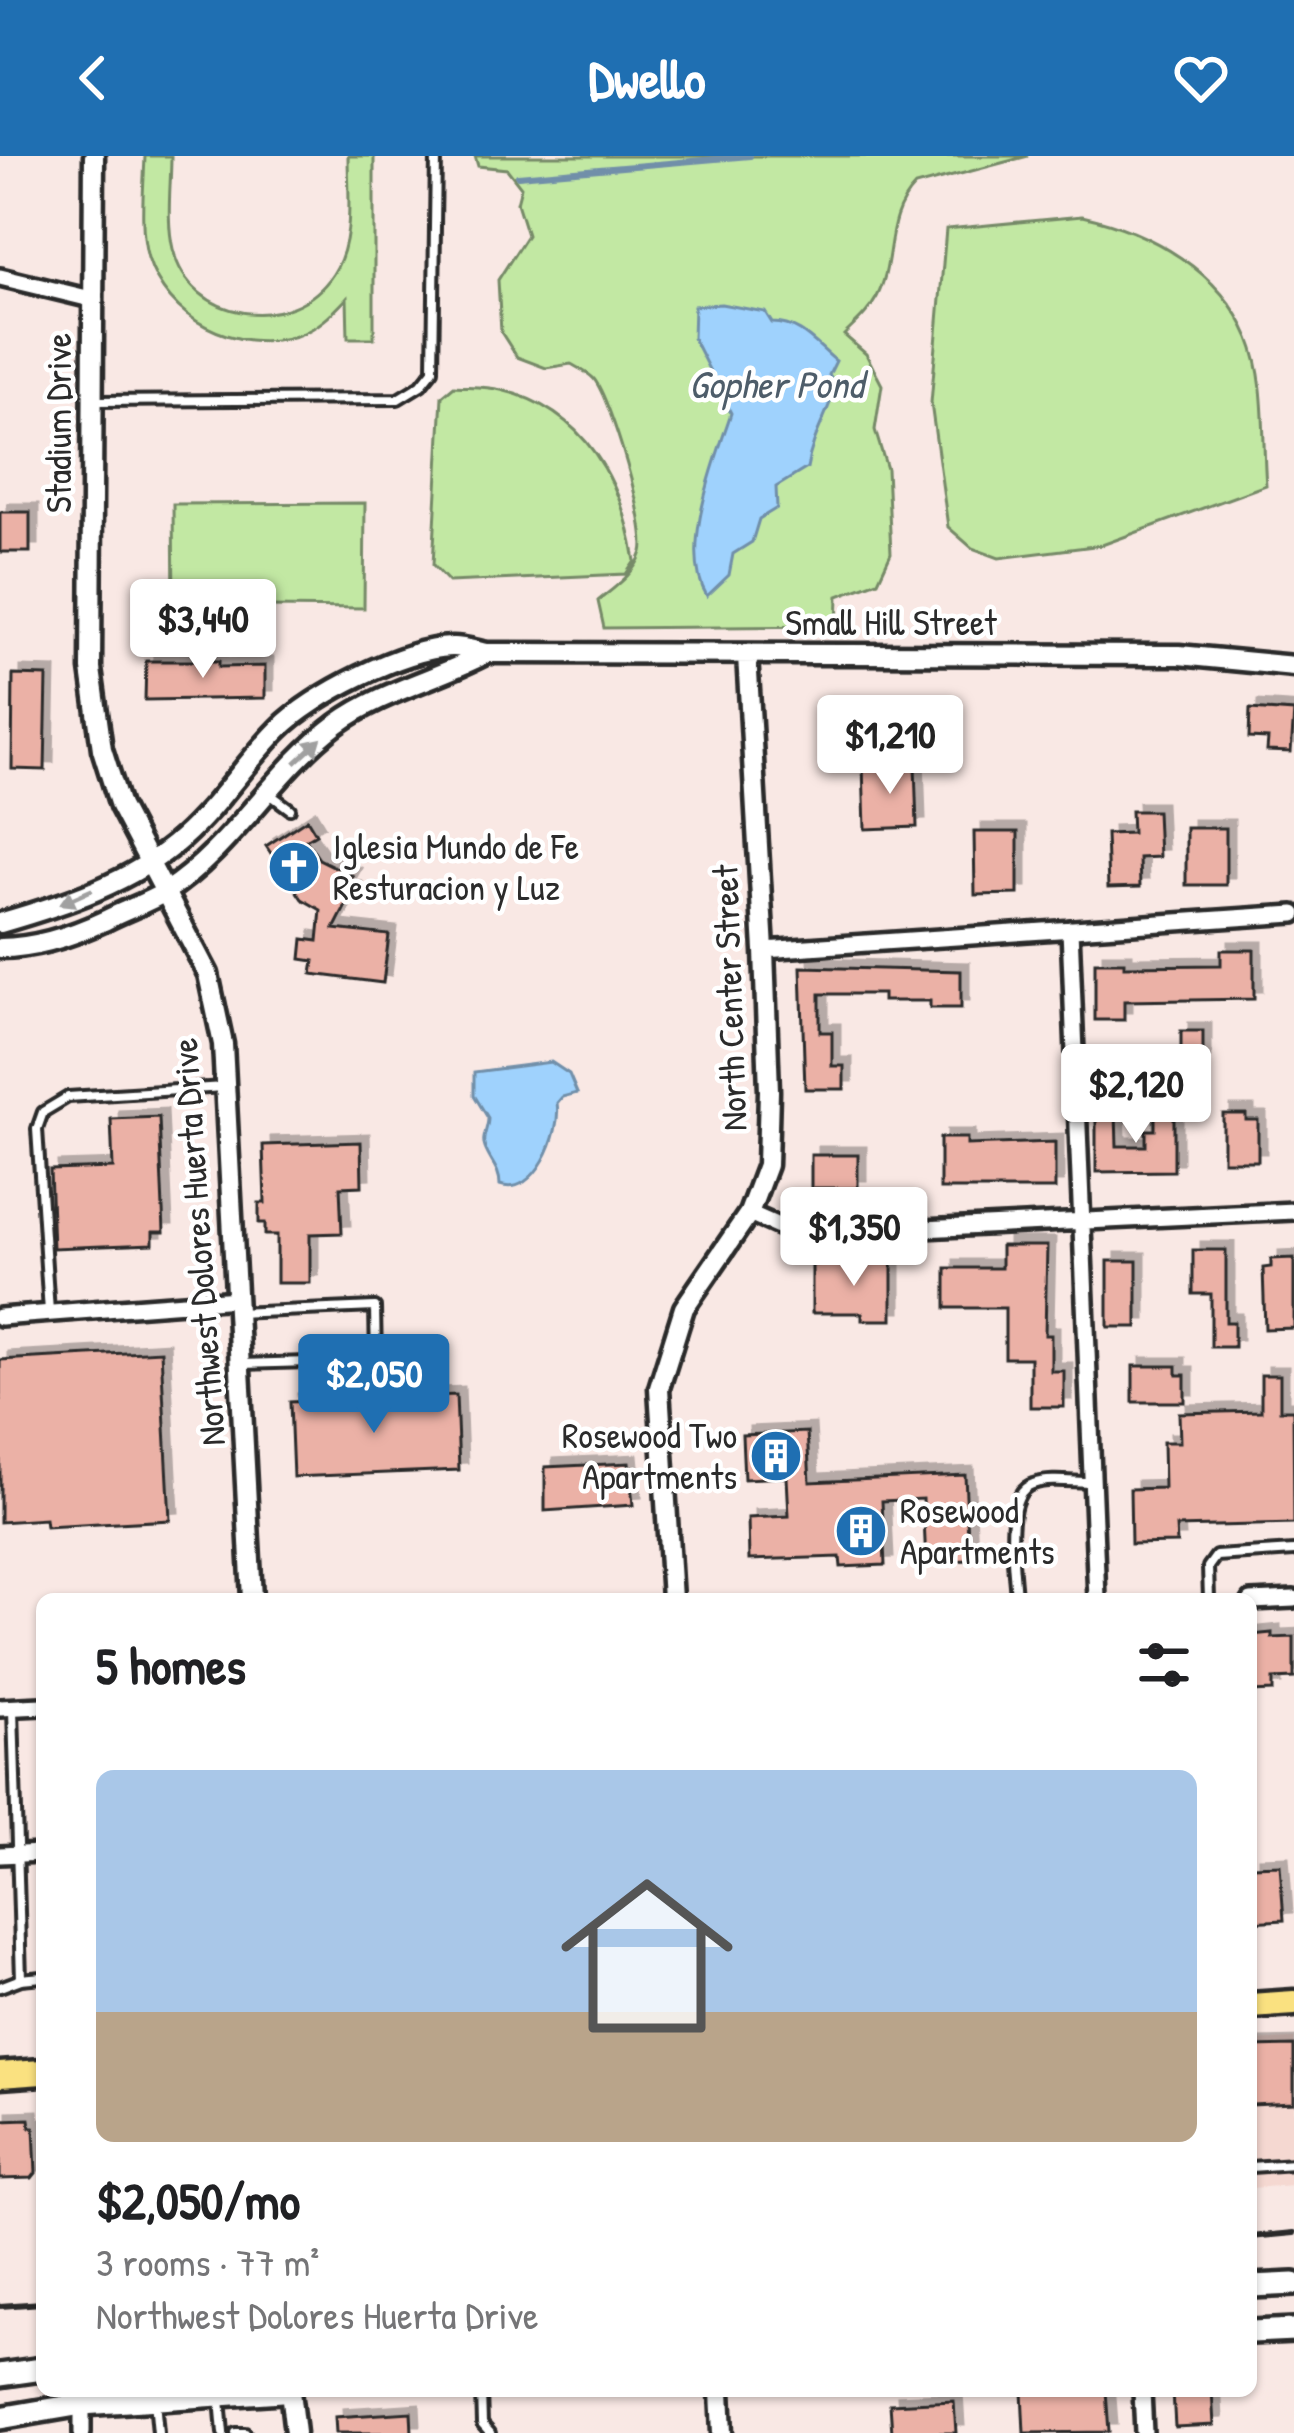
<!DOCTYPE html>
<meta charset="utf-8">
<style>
:root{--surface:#fff;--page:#f2f2f2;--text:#202124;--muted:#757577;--line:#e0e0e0;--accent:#1f6fb2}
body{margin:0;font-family:"Patrick Hand",sans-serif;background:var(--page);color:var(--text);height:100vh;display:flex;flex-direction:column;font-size:45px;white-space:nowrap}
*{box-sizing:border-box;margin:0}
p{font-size:39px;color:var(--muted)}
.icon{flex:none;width:66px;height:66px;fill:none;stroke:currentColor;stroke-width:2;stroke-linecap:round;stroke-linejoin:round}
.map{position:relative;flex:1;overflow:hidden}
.details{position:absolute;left:36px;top:1437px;width:1221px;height:804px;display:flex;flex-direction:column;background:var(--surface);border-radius:18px;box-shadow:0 3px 9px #0004}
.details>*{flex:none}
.price{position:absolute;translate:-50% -102px;padding:0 27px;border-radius:12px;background:#fff;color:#222;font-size:39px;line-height:78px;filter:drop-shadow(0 3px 6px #0008)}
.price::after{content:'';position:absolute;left:50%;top:72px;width:36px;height:27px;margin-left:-18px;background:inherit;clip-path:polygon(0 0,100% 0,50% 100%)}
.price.current{background:var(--accent);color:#fff}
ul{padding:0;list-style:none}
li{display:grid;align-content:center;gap:24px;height:636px;padding:0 60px}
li+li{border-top:3px solid var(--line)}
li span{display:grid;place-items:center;height:372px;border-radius:18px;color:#555}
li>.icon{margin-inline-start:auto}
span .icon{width:216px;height:216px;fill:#fffc;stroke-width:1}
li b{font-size:51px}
h2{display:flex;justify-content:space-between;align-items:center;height:144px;padding:0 60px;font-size:51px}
header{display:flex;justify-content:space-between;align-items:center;height:156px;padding:0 60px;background:var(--accent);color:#fff;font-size:54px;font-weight:700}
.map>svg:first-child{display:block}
</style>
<header><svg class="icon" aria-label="back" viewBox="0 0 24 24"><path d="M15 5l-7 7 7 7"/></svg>Dwello<svg class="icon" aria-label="heart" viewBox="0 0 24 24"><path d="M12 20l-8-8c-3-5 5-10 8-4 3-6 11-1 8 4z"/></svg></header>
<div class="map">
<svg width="1294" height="2277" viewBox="0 0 1294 2277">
<defs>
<filter id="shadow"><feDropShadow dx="8" dy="-8" stdDeviation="0" flood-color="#0004"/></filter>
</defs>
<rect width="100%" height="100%" fill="#f9e8e4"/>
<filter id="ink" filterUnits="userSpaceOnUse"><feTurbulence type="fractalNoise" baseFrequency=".00833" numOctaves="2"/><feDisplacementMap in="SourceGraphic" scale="24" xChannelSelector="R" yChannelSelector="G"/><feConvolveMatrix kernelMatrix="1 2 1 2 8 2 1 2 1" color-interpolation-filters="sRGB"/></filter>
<g filter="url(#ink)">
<path fill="#f5d8d1" d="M 1294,1883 L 1294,2029 L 1251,2032 L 1251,1885 Z"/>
<path fill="#c2e8a3" stroke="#768a67" stroke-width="3" d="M 145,0 L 171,0 C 171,30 166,64 173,93 C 190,167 293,180 333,118 C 355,85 348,38 348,0 L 374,0 L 374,182 L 348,182 L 347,142 C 332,158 318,173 296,180 C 235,198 167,163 148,102 C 139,71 144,32 145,0 Z
M 475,0 L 1028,0 L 915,30 C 883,63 896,104 877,141 C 869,156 856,167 844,179 L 866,198 L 882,229 L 875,274 L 887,313 L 891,397 L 878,425 L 838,440 L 837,470 L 604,472 L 598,445 C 615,431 635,418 642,396 C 649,373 611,244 594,223 C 589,217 578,212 571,208 L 546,212 L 517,201 L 501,176 L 498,124 L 527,79 L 517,47 L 521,31 L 507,13 L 478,10 Z
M 1082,60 C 1150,75 1221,115 1249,182 C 1267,225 1262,283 1266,329 L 1102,389 L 999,402 L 972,392 L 948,371 L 931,247 L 946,73 Z
M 454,230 C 469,231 486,230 501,234 C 585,254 623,326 635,405 L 626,418 L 449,426 L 433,409 L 442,240 Z
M 365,347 L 364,452 L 174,450 L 173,348 Z"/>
<path fill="#9fd2fd" stroke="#718fa9" stroke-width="3" d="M 721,148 L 765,156 L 772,167 C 801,167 815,188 836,205 L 829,219 L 836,230 C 827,260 812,281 807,312 L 776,331 L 777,352 L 759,363 L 752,386 L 733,398 L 729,419 L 707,440 C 679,394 715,306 731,257 L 693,182 L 694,150 Z
M 551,906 L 569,918 L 577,937 L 562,941 L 557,947 C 562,977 535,1042 500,1029 C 500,1013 490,1006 485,992 C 481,981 488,974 488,962 L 474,939 L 474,916 Z"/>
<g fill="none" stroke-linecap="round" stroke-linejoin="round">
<path stroke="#718fa9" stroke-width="6" d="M 518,20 L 750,0"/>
</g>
<path fill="#ebb1a6" stroke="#2b2b2b" stroke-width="3" filter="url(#shadow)" d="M 0,356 L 30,356 L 30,396 L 0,396 Z
M 146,505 L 219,505 L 219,511 L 265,510 L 265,542 L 145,544 Z
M 13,519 L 47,520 L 45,614 L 12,613 Z
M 1250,553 L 1294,556 L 1291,596 L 1267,595 L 1268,583 L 1249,582 Z
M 915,609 L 917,671 L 865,673 L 863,610 Z
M 1131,655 L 1157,655 L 1159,701 L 1139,702 L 1140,731 L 1108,732 L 1106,678 L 1132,677 Z
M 307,663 L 316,678 L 306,684 L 319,703 L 353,720 L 347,731 L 354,734 L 334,773 L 389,779 L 383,827 L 312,818 L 314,805 L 301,803 L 303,783 L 318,785 L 321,754 L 302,743 L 266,690 Z
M 1186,672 L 1226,672 L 1226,729 L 1186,729 Z
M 974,676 L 1018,676 L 1018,738 L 975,739 Z
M 1221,794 L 1254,794 L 1254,843 L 1124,845 L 1124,864 L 1095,864 L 1095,806 L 1124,806 L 1124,810 L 1221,809 Z
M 801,811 L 961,815 L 961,852 L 930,852 L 930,845 L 883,845 L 883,838 L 820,838 L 820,876 L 832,876 L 832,910 L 844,910 L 844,933 L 805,933 Z
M 1181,875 L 1203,875 L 1203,909 L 1181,909 Z
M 1155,953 L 1174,953 L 1174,1015 L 1096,1016 L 1096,957 L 1116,957 L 1117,990 L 1146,990 L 1146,974 L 1155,974 Z
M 1223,958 L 1246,958 L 1246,964 L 1258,964 L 1258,1005 L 1223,1005 Z
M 159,961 L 164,1076 L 153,1076 L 153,1088 L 53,1092 L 50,1014 L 113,1012 L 111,963 Z
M 940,982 L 967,982 L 967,989 L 1055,986 L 1055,1033 L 940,1033 Z
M 361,986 L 362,1030 L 340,1031 L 342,1077 L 310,1078 L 310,1127 L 277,1127 L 277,1079 L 265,1079 L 265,1067 L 259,1067 L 259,1047 L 265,1047 L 263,989 Z
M 811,999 L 858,999 L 858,1032 L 811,1032 Z
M 1001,1090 L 1047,1090 L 1045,1179 L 1051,1179 L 1051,1215 L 1064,1215 L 1064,1251 L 1030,1251 L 1030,1202 L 1005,1202 L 1005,1152 L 946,1152 L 946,1112 L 1001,1112 Z
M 1193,1094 L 1226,1094 L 1226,1166 L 1234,1166 L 1234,1191 L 1211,1191 L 1211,1138 L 1193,1138 Z
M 1294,1102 L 1294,1172 L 1265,1173 L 1263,1112 L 1271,1111 L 1271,1103 Z
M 1108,1105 L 1137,1105 L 1137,1171 L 1108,1171 Z
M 862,1106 L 892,1106 L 892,1164 L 862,1164 L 862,1157 L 812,1157 L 812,1109 Z
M 161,1195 L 170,1364 L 46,1371 L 45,1363 L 0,1366 L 0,1204 Z
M 1133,1210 L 1177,1210 L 1177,1219 L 1185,1219 L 1185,1246 L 1133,1246 Z
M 1261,1219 L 1280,1219 L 1280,1254 L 1293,1254 L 1294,1368 L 1176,1371 L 1177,1387 L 1131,1388 L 1130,1333 L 1164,1332 L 1163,1286 L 1180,1286 L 1179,1257 L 1261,1255 Z
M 456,1239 L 459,1314 L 293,1321 L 290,1246 Z
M 807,1276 L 810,1326 L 965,1319 L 969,1404 L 926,1406 L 923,1343 L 882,1345 L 885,1409 L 841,1411 L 840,1401 L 749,1404 L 748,1362 L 789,1360 L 787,1321 L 744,1323 L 742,1279 Z
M 629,1307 L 633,1349 L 545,1355 L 545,1311 Z
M 1272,1477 L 1272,1482 L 1294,1481 L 1294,1522 L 1273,1523 L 1273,1535 L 1251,1536 L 1251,1479 Z
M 1280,1709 L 1284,1764 L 1251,1766 L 1251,1710 Z
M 1294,1890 L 1294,1947 L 1251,1949 L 1251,1891 Z
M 29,1963 L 30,1971 L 34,1971 L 36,2017 L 32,2022 L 0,2023 L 0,1964 Z
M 1022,2235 L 1106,2235 L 1109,2276 L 1024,2277 Z
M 1173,2235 L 1212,2235 L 1214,2269 L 1175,2271 Z
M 954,2245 L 956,2277 L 892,2277 L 890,2248 Z
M 411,2256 L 412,2277 L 336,2277 L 335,2261 Z"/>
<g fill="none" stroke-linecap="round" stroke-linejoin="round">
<g stroke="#2b2b2b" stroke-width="16">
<path id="service" d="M 96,245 L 398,243 L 421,229 L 433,214 L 436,0
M 267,636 L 290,653
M 49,1156 L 37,973 L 43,956 L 68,941 L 224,931
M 237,1157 L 375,1151 L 376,1204 L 241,1208
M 1016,1443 C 1015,1416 1001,1337 1033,1328 C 1050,1322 1072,1326 1090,1326
M 1209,1443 L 1208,1411 L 1216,1400 L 1294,1395
M 13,1554 L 21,1823
M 0,1831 L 21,1823 L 42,1821
M 1251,2011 L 1294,2008
M 481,2235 L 482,2268 L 490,2277
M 220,2243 L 223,2277
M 155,2245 L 158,2277
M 236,2277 L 245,2277"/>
</g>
<g stroke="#2b2b2b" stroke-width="24">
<path id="minor" d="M 0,121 L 91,143
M 1070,773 L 1097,1443
M 764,794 L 1294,758
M 749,1057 L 799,1079 L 1294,1055
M 0,1161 L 237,1143
M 1251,1445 L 1294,1443
M 0,1552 L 42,1550
M 0,1699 L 42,1697
M 1142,2235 L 1144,2277
M 82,2248 L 82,2277"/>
</g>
<g stroke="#2b2b2b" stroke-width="27">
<path id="tertiary" d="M 94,0 L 91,513 L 102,593 L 120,650 L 208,818 L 223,888 L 252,1443
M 0,767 C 62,749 132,727 182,682 C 218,650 245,607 279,573 C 312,539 403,493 451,491 C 462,490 476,495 487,497 L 1179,499 L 1294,510
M 0,792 C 36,792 74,779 106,764 C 125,754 147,747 165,736 C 232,693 273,616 337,568 C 382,535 438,523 487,497
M 672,1443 L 659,1232 L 684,1152 L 749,1057 L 767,1009 L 769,935 L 764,794 L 747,499
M 290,2235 L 295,2277
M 720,2235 L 722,2277"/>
</g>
<g stroke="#2b2b2b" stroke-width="30">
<path id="secondary" d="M 1251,2130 L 1294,2128
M 1251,2176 L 1294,2174
M 0,2219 L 42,2213
M 0,2262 L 82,2248 L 281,2235"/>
</g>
<g stroke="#2b2b2b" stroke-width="33">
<path id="primary" d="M 1251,1850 L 1294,1847
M 0,1919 L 42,1916"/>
</g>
<use href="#service" stroke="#fff" stroke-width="8"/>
<use href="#minor" stroke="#fff" stroke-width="15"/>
<use href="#tertiary" stroke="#fff" stroke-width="18"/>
<use href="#secondary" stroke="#fff" stroke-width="21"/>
<use href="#primary" stroke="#fae180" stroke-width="24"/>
<path stroke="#2b2b2b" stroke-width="6" d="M 1251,2081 L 1294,2077
M 0,2150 L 42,2147"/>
</g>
<defs><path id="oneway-solid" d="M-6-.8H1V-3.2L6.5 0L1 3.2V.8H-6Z" transform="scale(3)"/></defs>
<g fill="#a0a0a0">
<use href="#oneway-solid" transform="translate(308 595) rotate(-43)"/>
<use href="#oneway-solid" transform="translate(76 741) rotate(156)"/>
</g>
</g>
<defs>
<g id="church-disc" transform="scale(2.7)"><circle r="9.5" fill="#1f6fb2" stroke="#fff"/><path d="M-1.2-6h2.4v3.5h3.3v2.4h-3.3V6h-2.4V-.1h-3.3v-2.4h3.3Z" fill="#fff"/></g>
<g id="building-disc" transform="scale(2.7)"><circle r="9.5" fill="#1f6fb2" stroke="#fff"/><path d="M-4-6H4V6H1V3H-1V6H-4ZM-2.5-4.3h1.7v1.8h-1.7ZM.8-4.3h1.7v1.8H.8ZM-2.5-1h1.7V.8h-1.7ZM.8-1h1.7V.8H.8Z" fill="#fff"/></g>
</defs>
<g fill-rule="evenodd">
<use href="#church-disc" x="294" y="711"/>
<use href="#building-disc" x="776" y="1300"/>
<use href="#building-disc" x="861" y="1375"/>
</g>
<g text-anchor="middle" stroke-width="9" stroke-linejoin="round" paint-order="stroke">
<g font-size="36" fill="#2b2b2b" stroke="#fff">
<text transform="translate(58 267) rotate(-90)" y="13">Stadium Drive</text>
<text x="891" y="479">Small Hill Street</text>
<text transform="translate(729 842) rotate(-92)" y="13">North Center Street</text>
<text transform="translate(198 1086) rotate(-94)" y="13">Northwest Dolores Huerta Drive</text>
</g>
<g font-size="36" fill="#2b2b2b" stroke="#fff" text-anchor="start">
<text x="333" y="703">Iglesia Mundo de Fe<tspan x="333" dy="41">Resturacion y Luz</tspan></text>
<text x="737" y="1292" text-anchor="end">Rosewood Two<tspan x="737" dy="41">Apartments</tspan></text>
<text x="900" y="1367">Rosewood<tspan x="900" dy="41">Apartments</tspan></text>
</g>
<g font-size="39" font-style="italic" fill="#4e5d6a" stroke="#fff">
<text x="776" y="242">Gopher Pond</text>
</g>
</g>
</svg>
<b class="price" style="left:203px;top:525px">$3,440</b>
<b class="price" style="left:890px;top:641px">$1,210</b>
<b class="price" style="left:1136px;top:990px">$2,120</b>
<b class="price" style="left:854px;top:1133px">$1,350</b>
<b class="price current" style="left:374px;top:1280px">$2,050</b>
<section class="details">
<h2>5 homes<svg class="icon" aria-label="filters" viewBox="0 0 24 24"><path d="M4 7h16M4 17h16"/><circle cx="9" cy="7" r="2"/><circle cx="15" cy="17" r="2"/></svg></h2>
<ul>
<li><span style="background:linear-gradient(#a9c7e8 65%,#b9a48a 0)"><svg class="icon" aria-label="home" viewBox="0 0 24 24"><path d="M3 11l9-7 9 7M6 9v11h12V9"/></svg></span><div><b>$2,050/mo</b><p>3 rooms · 77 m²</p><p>Northwest Dolores Huerta Drive</p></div></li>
</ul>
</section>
</div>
